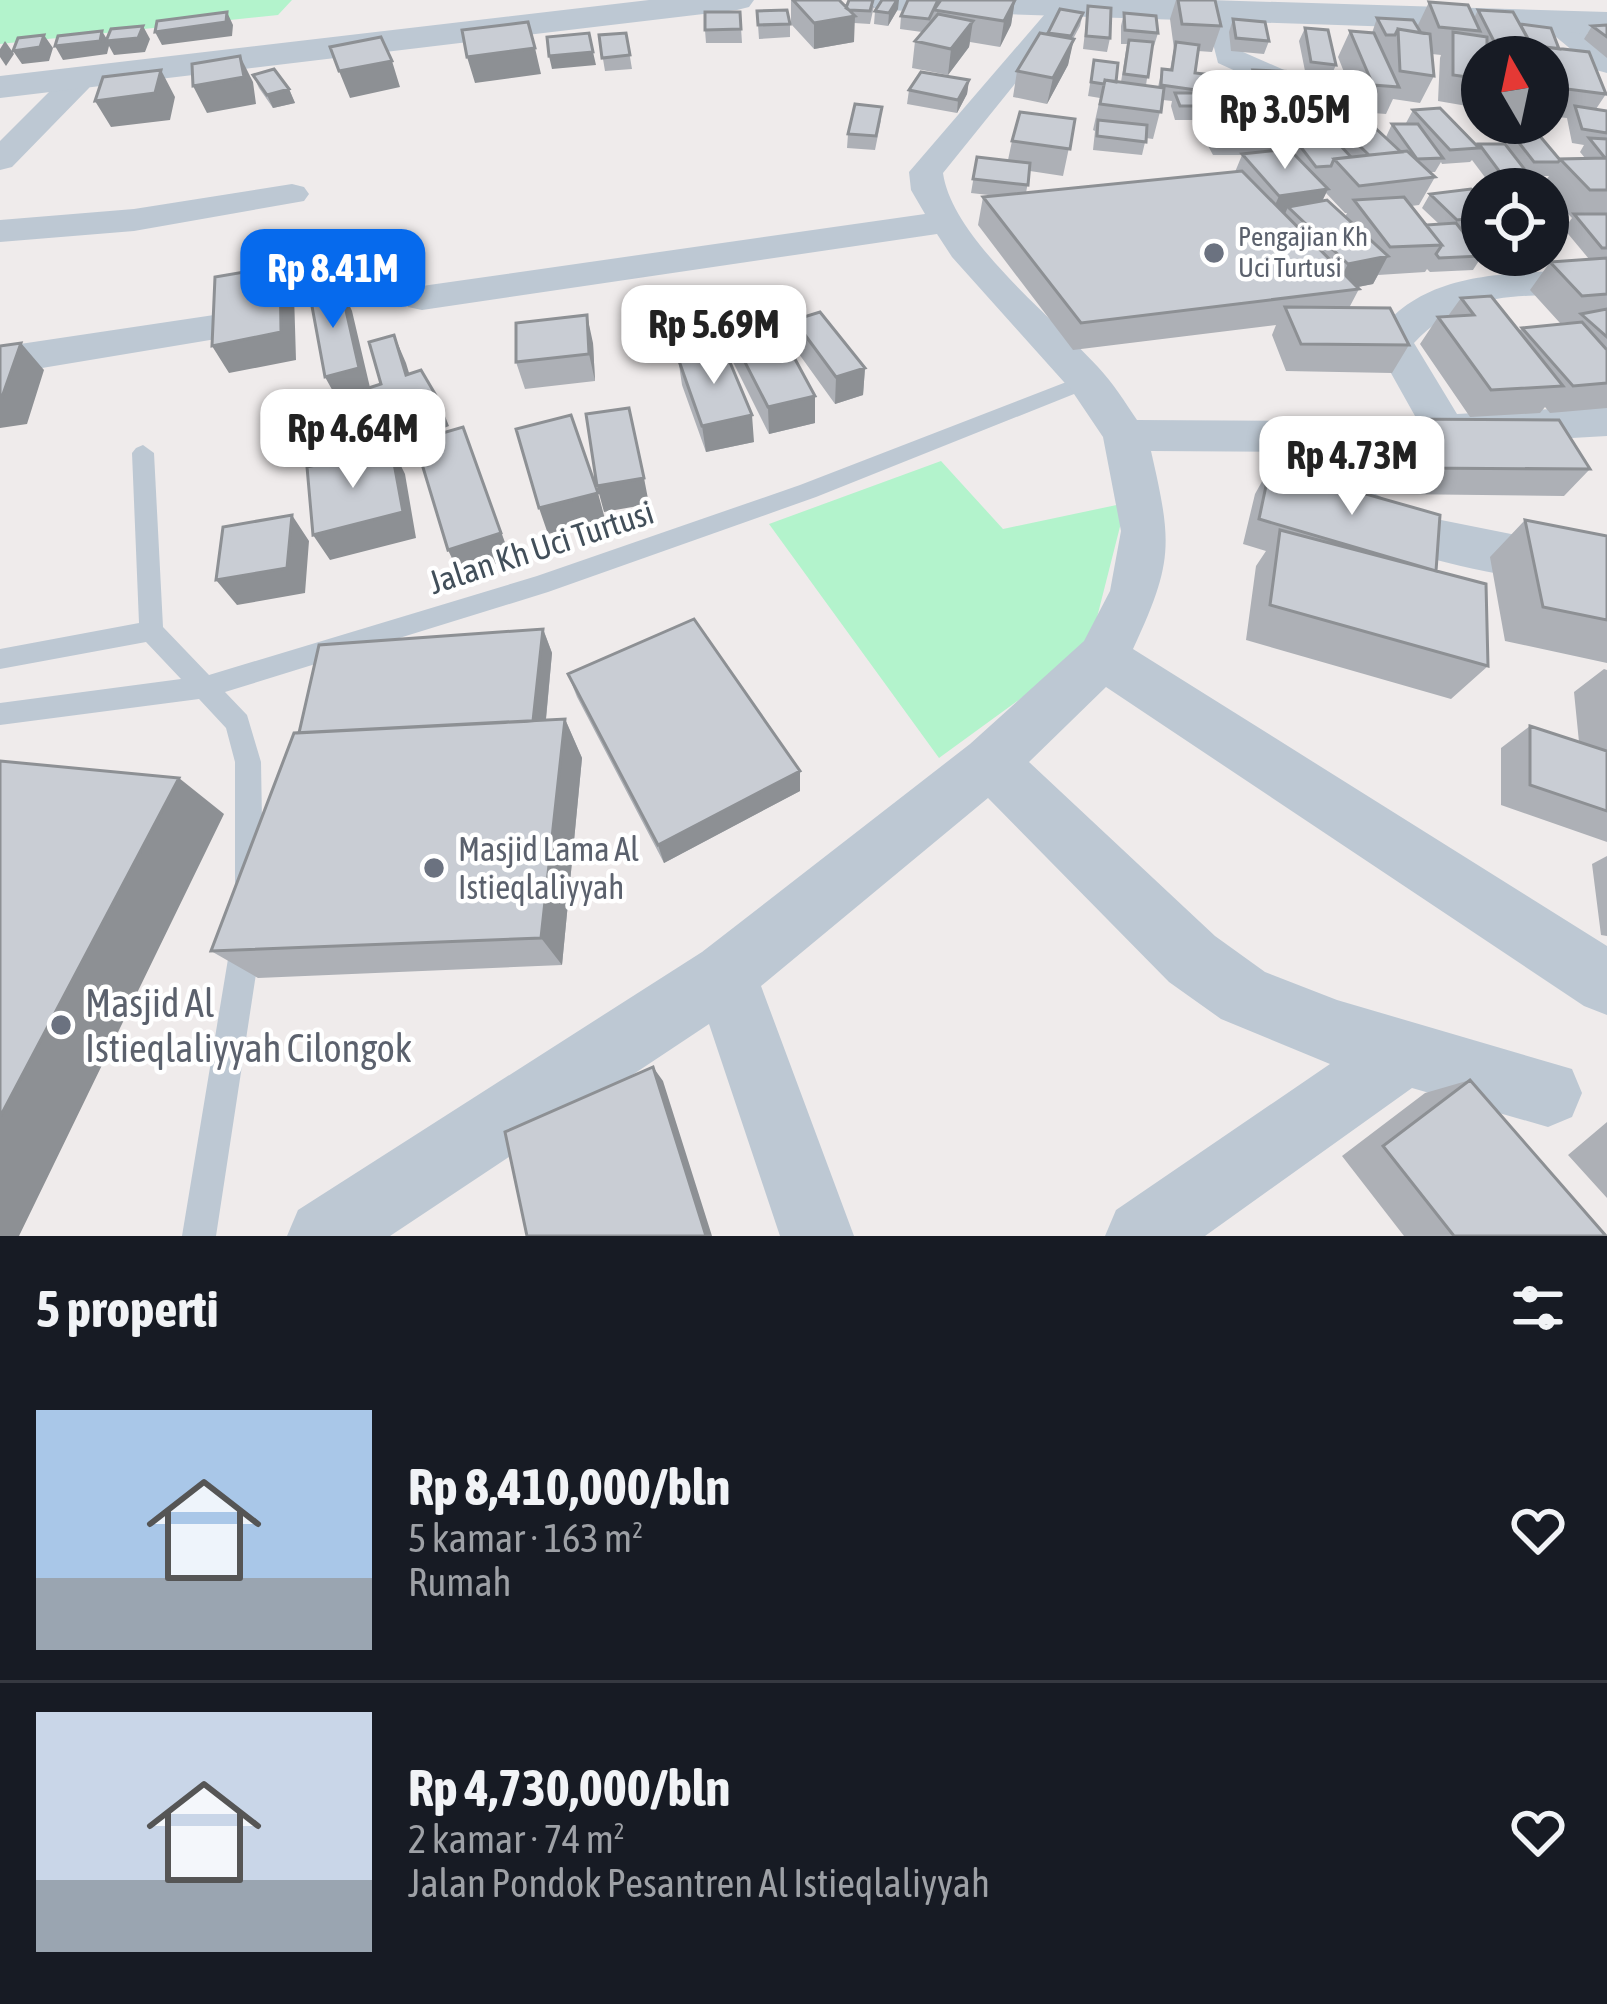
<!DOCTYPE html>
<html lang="id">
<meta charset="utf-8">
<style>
:root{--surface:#171b24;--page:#20242c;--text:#f1f3f6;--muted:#9ea1a6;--line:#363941;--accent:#066aed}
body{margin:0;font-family:"Asap Condensed",sans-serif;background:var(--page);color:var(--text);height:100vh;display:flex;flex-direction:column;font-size:45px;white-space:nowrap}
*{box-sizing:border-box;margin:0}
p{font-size:39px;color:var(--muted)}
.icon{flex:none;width:66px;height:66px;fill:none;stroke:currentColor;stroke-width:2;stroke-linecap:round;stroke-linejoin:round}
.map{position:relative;height:1236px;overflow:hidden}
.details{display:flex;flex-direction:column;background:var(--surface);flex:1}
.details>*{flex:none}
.needle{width:78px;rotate:351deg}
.tools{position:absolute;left:1461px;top:36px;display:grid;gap:24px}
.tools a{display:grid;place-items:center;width:108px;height:108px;border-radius:50%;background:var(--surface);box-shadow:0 6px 18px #0003;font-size:60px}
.price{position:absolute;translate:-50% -102px;padding:0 27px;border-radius:24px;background:#fff;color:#222;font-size:39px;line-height:78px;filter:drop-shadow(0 3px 6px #0008)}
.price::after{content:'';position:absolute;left:50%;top:72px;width:36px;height:27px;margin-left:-18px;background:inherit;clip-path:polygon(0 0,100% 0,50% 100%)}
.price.current{background:var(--accent);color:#fff}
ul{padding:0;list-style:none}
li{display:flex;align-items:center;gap:36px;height:300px;padding:0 36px}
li+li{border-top:3px solid var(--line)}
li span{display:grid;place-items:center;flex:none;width:336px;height:240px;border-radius:0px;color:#555}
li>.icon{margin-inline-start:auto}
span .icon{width:144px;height:144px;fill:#fffc;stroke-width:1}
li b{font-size:51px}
h2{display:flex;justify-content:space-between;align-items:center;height:144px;padding:0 36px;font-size:51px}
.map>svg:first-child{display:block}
</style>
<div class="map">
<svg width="1607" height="1236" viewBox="0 0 1607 1236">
<rect width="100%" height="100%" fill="#efebeb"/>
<path fill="#b3f3cc" d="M 0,0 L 292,0 L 278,15 L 0,44 Z
M 941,461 L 1003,529 L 1126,503 L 1089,649 L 939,758 L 769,524 Z"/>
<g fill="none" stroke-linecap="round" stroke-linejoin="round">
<path fill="#bdc8d3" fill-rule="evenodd" d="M 1087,374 L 1094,376 L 1094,386 L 816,497 L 548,592 L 225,692 L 247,715 L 261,762 L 263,882 L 259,892 L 249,896 L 239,892 L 235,882 L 235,762 L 226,728 L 199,699 L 0,725 L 0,703 L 181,679 L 146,642 L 0,669 L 0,649 L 139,623 L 132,453 L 136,448 L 143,445 L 154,453 L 163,627 L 209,675 L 537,576 L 800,485 Z
M 246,926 L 257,930 L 261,941 L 216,1236 L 182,1236 L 231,941 L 235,930 Z"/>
<path fill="#bdc8d3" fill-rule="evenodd" d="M 1057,0 L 1073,1 L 1077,7 L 943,173 C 952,239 1054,318 1098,367 C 1113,383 1125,402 1137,420 L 1319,421 L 1415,416 L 1373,341 C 1420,267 1511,275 1589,269 L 1603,273 L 1607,279 L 1603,289 L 1589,293 C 1519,298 1466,288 1414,343 L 1457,414 L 1607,406 L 1607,436 L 1348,451 L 1370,491 L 1416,515 L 1607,553 L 1607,593 C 1536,579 1394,564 1340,517 C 1322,502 1313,474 1304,452 L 1151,451 C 1172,543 1174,561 1133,649 L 1607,946 L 1607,1015 L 1584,1006 L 1106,687 L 1029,762 L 1215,936 L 1265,972 L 1337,1000 L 1572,1069 L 1582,1093 L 1572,1117 L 1548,1127 L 1412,1088 L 1205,1236 L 1105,1236 L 1116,1210 L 1330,1064 L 1221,1019 L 1169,982 L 988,798 L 761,986 L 854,1236 L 780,1236 L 709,1024 L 390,1236 L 287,1236 L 298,1210 L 702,952 L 970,744 L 1084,641 L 1110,591 L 1121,531 L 1103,437 L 1072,391 L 952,257 L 937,234 L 422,310 L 408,307 L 403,298 L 408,289 L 422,286 L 925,214 L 911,190 L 909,172 Z
M 1219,4 L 1233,12 L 1243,52 L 1334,92 L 1375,129 L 1379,136 L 1375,143 L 1351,143 L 1312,106 L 1218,63 L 1205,12 Z
M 1554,12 L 1564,15 L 1607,49 L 1607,73 L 1596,70 L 1544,27 L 1540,21 Z
M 78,72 L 93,81 L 89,88 L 12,167 L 0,170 L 0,141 L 67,74 Z
M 292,184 L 304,187 L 309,194 L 304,201 L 134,231 L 0,242 L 0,220 L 134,209 Z
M 214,315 L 228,319 L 234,328 L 228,337 L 0,375 L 0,347 Z"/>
<path fill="#bdc8d3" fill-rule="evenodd" d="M 649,0 L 754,0 L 749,7 L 737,10 L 0,98 L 0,76 Z
M 865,0 L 1209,0 L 1607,12 L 1607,34 L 882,10 L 870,7 Z"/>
</g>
<path fill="#adb0b6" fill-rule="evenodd" d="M 791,0 L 839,0 L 846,8 L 874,6 L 870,24 L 854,23 L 854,42 L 814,49 L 791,24 Z
M 1015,0 L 1011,25 L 1000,47 L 970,42 L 969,47 L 948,75 L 912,68 L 915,41 L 922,32 L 900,29 L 901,16 L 938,5 Z
M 1176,0 L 1215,0 L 1221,26 L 1212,52 L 1198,51 L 1195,73 L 1205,74 L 1202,93 L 1222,98 L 1256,115 L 1252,105 L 1254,99 L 1248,84 L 1253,70 L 1302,79 L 1334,100 L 1325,120 L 1336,137 L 1333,143 L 1336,143 L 1335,142 L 1341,128 L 1386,137 L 1392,124 L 1406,123 L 1413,110 L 1477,147 L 1479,144 L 1506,146 L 1513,135 L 1560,160 L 1585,158 L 1580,152 L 1584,145 L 1572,143 L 1567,118 L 1548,116 L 1548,57 L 1482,57 L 1482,91 L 1473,107 L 1438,101 L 1440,58 L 1441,55 L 1432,54 L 1434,76 L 1420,103 L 1393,99 L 1386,114 L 1360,112 L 1338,57 L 1350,31 L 1372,33 L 1377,18 L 1417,27 L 1429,2 L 1474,18 L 1478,10 L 1520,24 L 1559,49 L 1606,94 L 1596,109 L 1607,111 L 1607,408 L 1550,413 L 1545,407 L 1540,413 L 1470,417 L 1420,344 L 1438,317 L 1448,316 L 1461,298 L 1519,331 L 1522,328 L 1574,322 L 1560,323 L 1530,290 L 1550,262 L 1589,259 L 1564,229 L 1572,218 L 1548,193 L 1548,189 L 1542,186 L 1549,176 L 1528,176 L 1519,189 L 1493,188 L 1472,160 L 1470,162 L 1442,164 L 1441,162 L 1435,172 L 1430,172 L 1435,177 L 1419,205 L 1411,206 L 1426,225 L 1439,224 L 1422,208 L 1430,194 L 1482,199 L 1482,230 L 1463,232 L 1482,256 L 1473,270 L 1430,272 L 1427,269 L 1425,272 L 1378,275 L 1373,284 L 1357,287 L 1359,289 L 1349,308 L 1409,345 L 1392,373 L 1286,371 L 1272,335 L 1276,325 L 1073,350 L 978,225 L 983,197 L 997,196 L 971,193 L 977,157 L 1008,160 L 1012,141 L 1075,119 L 1063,176 L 1030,171 L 1026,193 L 1235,172 L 1242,155 L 1213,155 L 1197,125 L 1199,120 L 1175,120 L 1171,106 L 1172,101 L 1163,100 L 1153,139 L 1146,138 L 1142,155 L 1093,150 L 1095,131 L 1093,130 L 1100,98 L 1088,96 L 1094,60 L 1116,82 L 1121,82 L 1127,44 L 1121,44 L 1121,26 L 1124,13 L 1158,33 L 1154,46 L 1152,46 L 1146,85 L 1158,87 L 1162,69 L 1170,70 L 1174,49 L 1170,19 ZM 1294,142 L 1298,149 L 1295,156 L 1291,151 ZM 1326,193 L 1345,213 L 1347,213 L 1345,217 L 1322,201 Z
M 1088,6 L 1110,38 L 1107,52 L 1083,49 Z
M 898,9 L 888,26 L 874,24 L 875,11 Z
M 757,11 L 790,24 L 790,37 L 759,39 Z
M 740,12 L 742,43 L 706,43 L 705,30 Z
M 1083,13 L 1080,26 L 1073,39 L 1068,65 L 1047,104 L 1013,97 L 1017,71 L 1047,34 Z
M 1233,19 L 1269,41 L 1264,54 L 1231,51 L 1229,32 Z
M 1607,25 L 1607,58 L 1584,39 L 1592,26 Z
M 1305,28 L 1336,65 L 1330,78 L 1306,76 L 1299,41 Z
M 626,33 L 632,69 L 605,71 L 599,35 Z
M 253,75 L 289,89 L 295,103 L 273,108 L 259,88 Z
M 969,80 L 967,94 L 957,113 L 907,104 L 909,90 Z
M 881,120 L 875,150 L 847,148 L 848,134 Z
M 794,320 L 865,368 L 863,395 L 835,404 L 794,347 Z
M 731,335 L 815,396 L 815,423 L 769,434 L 733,362 Z
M 593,343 L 595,381 L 525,389 L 516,362 Z
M 678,358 L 754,442 L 706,452 L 682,385 Z
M 1390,419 L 1590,469 L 1564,496 L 1394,494 L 1372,446 Z
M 1270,467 L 1436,571 L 1488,666 L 1451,699 L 1246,640 L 1256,566 L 1266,551 L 1243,544 L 1255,494 Z
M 1525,520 L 1607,536 L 1607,663 L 1505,641 L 1490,557 Z
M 543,629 L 552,653 L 546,720 L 565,719 L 582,758 L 562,965 L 258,978 L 211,951 L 299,733 Z
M 1604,669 L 1607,670 L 1607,842 L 1501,805 L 1501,748 L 1530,726 L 1579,742 L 1574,692 Z
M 568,674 L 800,771 L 800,791 L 664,863 L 577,697 Z
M 1607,856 L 1607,936 L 1601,935 L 1592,864 Z
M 1470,1080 L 1606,1236 L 1404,1236 L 1342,1156 L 1425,1093 Z
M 1607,1122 L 1607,1198 L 1568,1155 Z"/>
<path fill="#8d9094" d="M 897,0 L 899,0 L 898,9 L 888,26 L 889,13 Z
M 1015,0 L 1011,25 L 1000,47 L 1004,21 Z
M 227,12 L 233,25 L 232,36 L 162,45 L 155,32 Z
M 855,16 L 854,42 L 814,49 L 814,23 Z
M 973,21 L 969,47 L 948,75 L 951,49 Z
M 143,26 L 150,39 L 145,52 L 114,55 L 109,46 L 107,54 L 63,60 L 55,46 L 102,31 L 108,41 Z
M 44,35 L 53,48 L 49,61 L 22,64 L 13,51 Z
M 1074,39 L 1068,65 L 1047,104 L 1053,78 Z
M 5,41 L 14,54 L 6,66 L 0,57 L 0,49 Z
M 535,48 L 541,74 L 475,83 L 467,57 Z
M 593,52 L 596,65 L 552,69 L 549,56 Z
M 240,56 L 253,82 L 256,104 L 207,113 L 193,86 Z
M 392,61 L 400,87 L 350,98 L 339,71 Z
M 161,70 L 175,97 L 170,120 L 111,127 L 95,101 Z
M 969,80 L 967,94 L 957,113 L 958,100 Z
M 289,89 L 295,103 L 273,108 L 267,95 Z
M 1328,189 L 1315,216 L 1288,207 L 1282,221 L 1267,223 L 1279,196 Z
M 1388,256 L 1373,284 L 1333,292 L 1348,264 Z
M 280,266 L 294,294 L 296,360 L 229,373 L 212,346 Z
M 340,284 L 352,311 L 372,396 L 340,404 L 325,377 Z
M 587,315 L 593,343 L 595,381 L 589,354 Z
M 394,335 L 406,363 L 418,402 L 406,375 Z
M 21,343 L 44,370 L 27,424 L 0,428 L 0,397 Z
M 865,368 L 863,395 L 835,404 L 836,377 Z
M 815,396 L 815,423 L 769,434 L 768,407 Z
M 438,399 L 449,426 L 392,448 L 405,474 L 416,538 L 330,560 L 313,535 L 370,456 L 356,429 Z
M 752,415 L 754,442 L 706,452 L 702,426 Z
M 463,427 L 511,559 L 460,575 L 448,550 Z
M 644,478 L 649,504 L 604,512 L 597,486 Z
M 598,493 L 605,519 L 548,534 L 539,508 Z
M 292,515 L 309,541 L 305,593 L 237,605 L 216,580 Z
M 543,629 L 552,653 L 542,760 L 531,739 Z
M 565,719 L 582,758 L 562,965 L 541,938 Z
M 800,771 L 800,791 L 664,863 L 658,845 Z
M 179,778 L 224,814 L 19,1236 L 0,1236 L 0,1117 Z
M 653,1067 L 663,1081 L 712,1236 L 706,1236 Z"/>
<path fill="#c9cdd4" stroke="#8d9094" stroke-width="3" d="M 793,0 L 839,0 L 855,16 L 814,23 Z
M 849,0 L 873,0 L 870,11 L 849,10 L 846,8 Z
M 882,0 L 897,0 L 889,13 L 875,11 Z
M 908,0 L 938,0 L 929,19 L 901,16 Z
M 941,0 L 1015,0 L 1004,21 L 934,10 Z
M 1178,0 L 1215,0 L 1221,26 L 1182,24 Z
M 1429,2 L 1468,5 L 1480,31 L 1439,27 Z
M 1088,6 L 1111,8 L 1110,38 L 1086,36 Z
M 1060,9 L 1083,13 L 1071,36 L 1048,33 Z
M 787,10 L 790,24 L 758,25 L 757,11 Z
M 1478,10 L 1513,12 L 1538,57 L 1502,57 Z
M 227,12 L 226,22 L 155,32 L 157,21 Z
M 705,12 L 740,12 L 741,29 L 705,30 Z
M 1124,13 L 1156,16 L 1158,33 L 1125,30 Z
M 938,14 L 973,21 L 951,49 L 915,41 Z
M 1377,18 L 1413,20 L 1421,33 L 1398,29 L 1395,35 L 1386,35 Z
M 1233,19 L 1265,22 L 1269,41 L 1236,38 Z
M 528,22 L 535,48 L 467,57 L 462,30 Z
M 1520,24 L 1551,28 L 1559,49 L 1545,47 L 1541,54 L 1536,53 Z
M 1607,25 L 1607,37 L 1592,26 Z
M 143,26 L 138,38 L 106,41 L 111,29 Z
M 1305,28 L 1328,30 L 1336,65 L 1311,62 Z
M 1398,29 L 1430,34 L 1434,76 L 1400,71 Z
M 102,31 L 100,41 L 55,46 L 58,36 Z
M 1350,31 L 1374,33 L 1399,87 L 1373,85 Z
M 1453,32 L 1487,37 L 1487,57 L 1482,57 L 1482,79 L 1453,75 Z
M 589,33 L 593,52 L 549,56 L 547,37 Z
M 626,33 L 630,55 L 602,58 L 599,35 Z
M 1040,33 L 1074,39 L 1053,78 L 1017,71 Z
M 44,35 L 40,47 L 13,51 L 18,38 Z
M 381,37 L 392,61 L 339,71 L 330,47 Z
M 1129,40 L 1153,42 L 1148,77 L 1124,74 Z
M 1176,42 L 1199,45 L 1195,73 L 1205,74 L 1203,91 L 1161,85 L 1162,69 L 1172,70 Z
M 1545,47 L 1589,52 L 1606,94 L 1559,88 Z
M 240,56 L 244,77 L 193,86 L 192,64 Z
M 1094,60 L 1118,63 L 1116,82 L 1105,80 L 1104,84 L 1091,82 Z
M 274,69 L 289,89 L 267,95 L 253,75 Z
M 161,70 L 155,93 L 95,101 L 103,77 Z
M 1253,70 L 1299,72 L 1302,79 L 1262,78 L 1259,85 Z
M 921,72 L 969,80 L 958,100 L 909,90 Z
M 1262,78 L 1322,79 L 1334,100 L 1272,99 Z
M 1105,80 L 1164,88 L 1161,112 L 1100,104 Z
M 1175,93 L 1220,93 L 1222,98 L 1206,98 L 1204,106 L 1180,106 Z
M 1244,97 L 1263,128 L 1223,128 L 1206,98 Z
M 855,104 L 882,107 L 876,136 L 848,134 Z
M 1575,106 L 1607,111 L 1607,133 L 1582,129 Z
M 1440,108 L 1479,148 L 1450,150 L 1413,110 Z
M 1020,112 L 1075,119 L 1070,149 L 1012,141 Z
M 1256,115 L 1284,116 L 1296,139 L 1264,138 L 1261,132 L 1263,128 Z
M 1322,116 L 1336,137 L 1306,137 L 1293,117 Z
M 1098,120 L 1147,125 L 1146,142 L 1097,136 Z
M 1392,124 L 1418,124 L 1443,158 L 1417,159 Z
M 1372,125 L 1401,152 L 1369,155 L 1341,128 Z
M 1513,135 L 1539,135 L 1560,160 L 1558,162 L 1534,162 Z
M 1589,138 L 1607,139 L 1607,158 L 1605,158 Z
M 1338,143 L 1351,157 L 1334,159 L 1331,166 L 1316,167 L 1300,146 Z
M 1479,144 L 1505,144 L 1529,175 L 1502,175 Z
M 1289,149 L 1328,189 L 1279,196 L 1242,154 Z
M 1407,151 L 1435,177 L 1359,186 L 1334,159 Z
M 977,157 L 1030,163 L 1028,185 L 973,179 Z
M 1607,158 L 1607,190 L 1590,190 L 1560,159 Z
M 1242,171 L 1359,289 L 1081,323 L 983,197 Z
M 1471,189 L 1482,199 L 1482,217 L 1457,220 L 1430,194 Z
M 1404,197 L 1442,245 L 1390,247 L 1354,200 Z
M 1327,200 L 1388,256 L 1348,264 L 1288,207 Z
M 1574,214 L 1607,214 L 1607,248 L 1602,248 Z
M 1456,223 L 1482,256 L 1439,258 L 1436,254 L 1442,245 L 1426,225 Z
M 1607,258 L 1607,294 L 1582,296 L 1550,262 Z
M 280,266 L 281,332 L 212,346 L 215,277 Z
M 340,284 L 359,368 L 325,377 L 309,290 Z
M 1491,296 L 1563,386 L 1491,390 L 1438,317 L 1474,315 L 1461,298 Z
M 1285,307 L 1390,308 L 1409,345 L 1301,344 Z
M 1607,309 L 1607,337 L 1581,314 Z
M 820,312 L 865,368 L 836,377 L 794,320 Z
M 587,315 L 589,354 L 516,362 L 516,323 Z
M 1582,322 L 1607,350 L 1607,383 L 1573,386 L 1522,328 Z
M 776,324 L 815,396 L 768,407 L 731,335 Z
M 394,335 L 406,375 L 421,370 L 438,399 L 356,429 L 341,397 L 381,384 L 369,342 Z
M 21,343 L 2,397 L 0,397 L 0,346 Z
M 724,348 L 752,415 L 702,426 L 678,358 Z
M 629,408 L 644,478 L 597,486 L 586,414 Z
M 571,415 L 598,493 L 539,508 L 516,429 Z
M 1390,419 L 1559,420 L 1590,469 L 1414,468 Z
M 463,427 L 501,533 L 448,550 L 415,441 Z
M 391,447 L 403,512 L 313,535 L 307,467 Z
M 1270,467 L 1440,515 L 1436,571 L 1259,519 Z
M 292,515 L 287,568 L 216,580 L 223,527 Z
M 1525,520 L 1607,536 L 1607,620 L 1543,607 Z
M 1280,530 L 1486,584 L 1488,666 L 1270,605 Z
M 694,619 L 800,771 L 658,845 L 568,674 Z
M 543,629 L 533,721 L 299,733 L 319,645 Z
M 565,719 L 541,938 L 211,951 L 294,733 Z
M 1530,726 L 1607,751 L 1607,811 L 1530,785 Z
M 0,761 L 179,778 L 0,1117 Z
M 653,1067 L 706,1236 L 527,1236 L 505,1132 Z
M 1470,1080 L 1606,1236 L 1454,1236 L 1383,1146 Z"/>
<g fill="#6b7280" stroke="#fff" stroke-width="4.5">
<circle cx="1214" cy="253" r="12"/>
<circle cx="434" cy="868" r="12"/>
<circle cx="61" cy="1025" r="12"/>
</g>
<g text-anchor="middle" stroke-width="9" stroke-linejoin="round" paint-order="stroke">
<g font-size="27" fill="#5b616d" stroke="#fff" text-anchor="start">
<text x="1238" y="246">Pengajian Kh<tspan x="1238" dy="31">Uci Turtusi</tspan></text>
</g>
<g font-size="33" fill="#424f5a" stroke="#fff">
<text transform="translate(541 547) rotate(-18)" y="12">Jalan Kh Uci Turtusi</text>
</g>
<g font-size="33" fill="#5b616d" stroke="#fff" text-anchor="start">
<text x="458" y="861">Masjid Lama Al<tspan x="458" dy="38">Istieqlaliyyah</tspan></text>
</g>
<g font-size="39" fill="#5b616d" stroke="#fff" text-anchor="start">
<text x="85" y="1017">Masjid Al<tspan x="85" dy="45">Istieqlaliyyah Cilongok</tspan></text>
</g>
</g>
</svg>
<div class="tools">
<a><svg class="needle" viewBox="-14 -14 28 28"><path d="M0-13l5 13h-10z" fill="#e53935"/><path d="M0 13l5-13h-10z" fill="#9ea1a6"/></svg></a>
<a><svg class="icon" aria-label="locate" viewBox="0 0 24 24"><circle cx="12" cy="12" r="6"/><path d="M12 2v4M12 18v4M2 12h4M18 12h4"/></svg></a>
</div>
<b class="price" style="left:1285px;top:172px">Rp 3.05M</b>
<b class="price current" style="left:333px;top:331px">Rp 8.41M</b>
<b class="price" style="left:714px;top:387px">Rp 5.69M</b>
<b class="price" style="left:353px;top:491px">Rp 4.64M</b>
<b class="price" style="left:1352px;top:518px">Rp 4.73M</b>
</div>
<section class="details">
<h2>5 properti<svg class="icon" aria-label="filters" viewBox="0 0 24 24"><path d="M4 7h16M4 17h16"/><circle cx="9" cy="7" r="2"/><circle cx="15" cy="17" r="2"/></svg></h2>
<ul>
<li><span style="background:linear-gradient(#a9c7e8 70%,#9aa5b1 0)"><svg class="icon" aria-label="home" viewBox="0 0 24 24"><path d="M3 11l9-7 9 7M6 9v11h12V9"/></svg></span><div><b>Rp 8,410,000/bln</b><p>5 kamar · 163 m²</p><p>Rumah</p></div><svg class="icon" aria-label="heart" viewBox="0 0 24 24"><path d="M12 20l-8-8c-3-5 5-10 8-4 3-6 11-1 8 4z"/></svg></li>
<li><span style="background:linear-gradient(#c9d6e8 70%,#9aa5b1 0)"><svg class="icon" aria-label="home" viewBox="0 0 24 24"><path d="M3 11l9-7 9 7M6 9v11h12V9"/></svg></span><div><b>Rp 4,730,000/bln</b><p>2 kamar · 74 m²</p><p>Jalan Pondok Pesantren Al Istieqlaliyyah</p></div><svg class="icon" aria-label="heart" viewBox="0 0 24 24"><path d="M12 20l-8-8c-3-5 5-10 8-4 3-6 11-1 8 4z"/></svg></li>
</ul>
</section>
